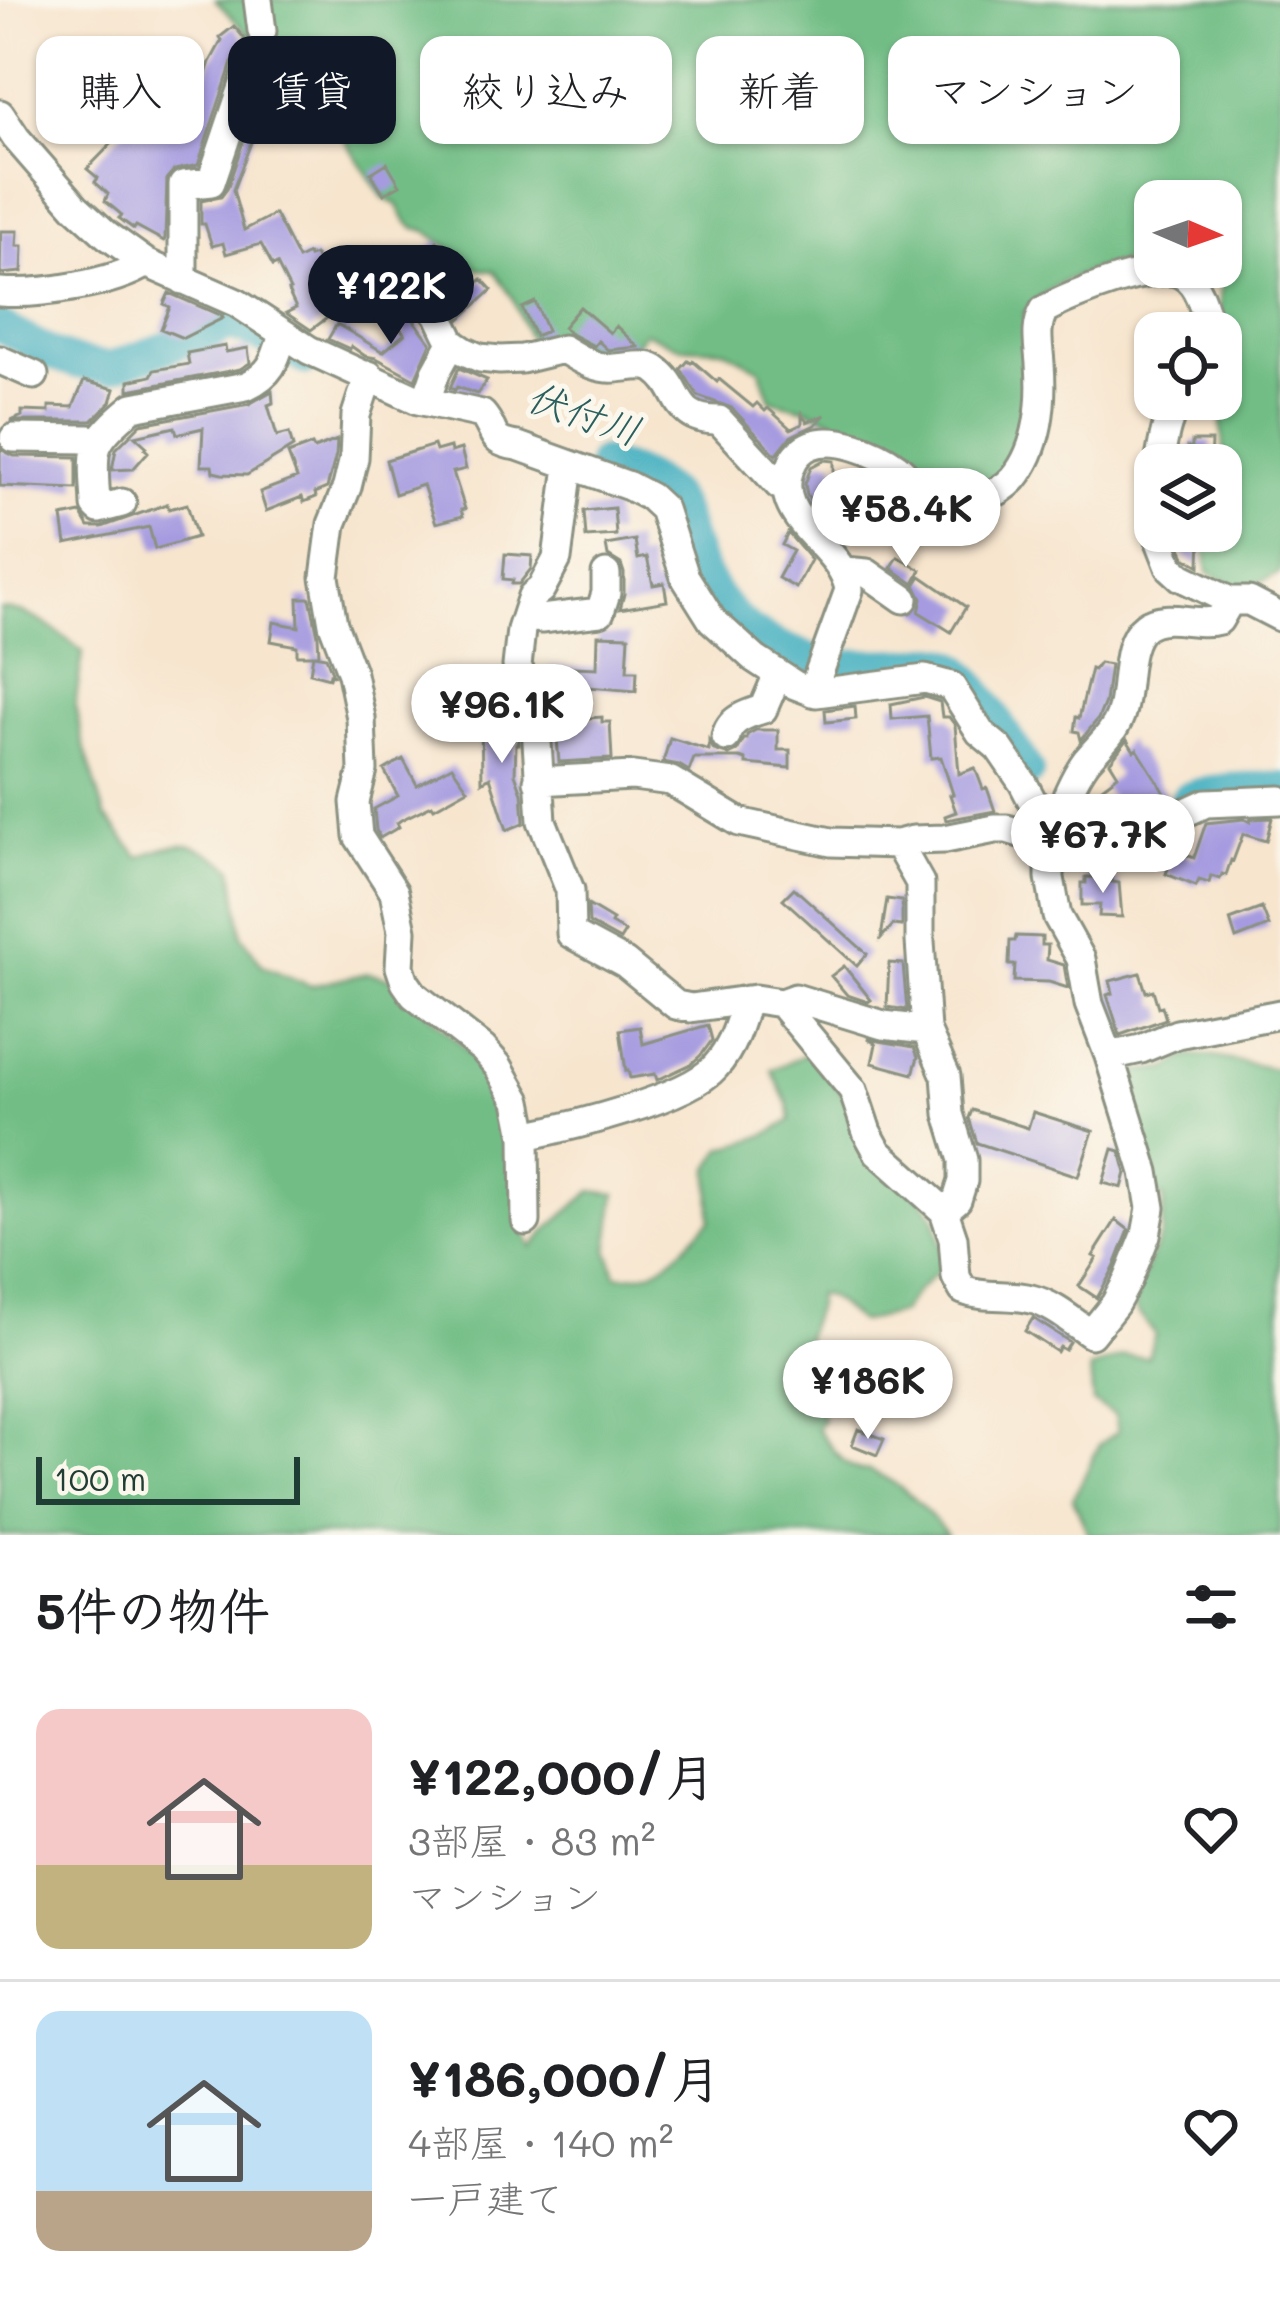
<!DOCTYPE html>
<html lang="ja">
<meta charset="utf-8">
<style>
:root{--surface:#fff;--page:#f2f2f2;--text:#202124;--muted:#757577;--line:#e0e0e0;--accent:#111827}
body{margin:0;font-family:Mali,"Klee One",sans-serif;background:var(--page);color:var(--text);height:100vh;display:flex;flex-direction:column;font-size:45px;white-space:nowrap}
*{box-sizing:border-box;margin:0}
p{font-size:39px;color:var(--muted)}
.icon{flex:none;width:66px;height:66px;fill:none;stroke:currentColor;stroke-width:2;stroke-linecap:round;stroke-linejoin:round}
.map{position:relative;height:1535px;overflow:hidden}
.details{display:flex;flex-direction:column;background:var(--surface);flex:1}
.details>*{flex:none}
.banner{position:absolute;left:36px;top:36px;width:1209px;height:108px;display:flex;gap:24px}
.needle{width:78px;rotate:92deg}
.tools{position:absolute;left:1134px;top:180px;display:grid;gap:24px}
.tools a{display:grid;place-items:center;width:108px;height:108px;border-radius:24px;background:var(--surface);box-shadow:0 3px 9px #0004;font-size:60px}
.scale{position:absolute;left:36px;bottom:30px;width:264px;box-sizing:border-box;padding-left:12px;border:6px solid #1f3d34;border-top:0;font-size:33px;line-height:42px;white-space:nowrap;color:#1f3d34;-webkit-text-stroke:9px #fbf7ec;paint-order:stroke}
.price{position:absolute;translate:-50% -102px;padding:0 27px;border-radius:42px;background:#fff;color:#222;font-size:39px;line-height:78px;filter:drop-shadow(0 3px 6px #0008)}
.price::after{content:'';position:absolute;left:50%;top:72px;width:36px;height:27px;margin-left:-18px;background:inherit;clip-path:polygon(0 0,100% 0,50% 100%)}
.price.current{background:var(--accent);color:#fff}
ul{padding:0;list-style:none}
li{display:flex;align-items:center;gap:36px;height:300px;padding:0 36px}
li+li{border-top:3px solid var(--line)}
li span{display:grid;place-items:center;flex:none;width:336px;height:240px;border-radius:24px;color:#555}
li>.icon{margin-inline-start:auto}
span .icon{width:144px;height:144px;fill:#fffc;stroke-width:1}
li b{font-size:51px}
h2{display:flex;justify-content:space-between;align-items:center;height:144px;padding:0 36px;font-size:51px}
.tag{padding:0 42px;border-radius:24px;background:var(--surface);box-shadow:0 3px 9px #0004;font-size:42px;line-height:108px}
.tag.current{background:var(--accent);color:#fff}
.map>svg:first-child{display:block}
</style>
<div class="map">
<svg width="1280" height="1535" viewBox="0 0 1280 1535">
<rect width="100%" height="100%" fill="#fbf7ec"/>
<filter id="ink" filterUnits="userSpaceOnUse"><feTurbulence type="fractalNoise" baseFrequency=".00833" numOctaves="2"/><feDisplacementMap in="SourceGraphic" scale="24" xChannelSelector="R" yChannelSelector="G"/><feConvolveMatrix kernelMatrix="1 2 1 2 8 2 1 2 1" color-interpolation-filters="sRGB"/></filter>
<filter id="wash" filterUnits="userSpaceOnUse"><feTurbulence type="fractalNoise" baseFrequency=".004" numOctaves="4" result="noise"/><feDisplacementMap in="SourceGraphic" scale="48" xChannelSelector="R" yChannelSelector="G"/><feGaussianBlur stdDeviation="2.7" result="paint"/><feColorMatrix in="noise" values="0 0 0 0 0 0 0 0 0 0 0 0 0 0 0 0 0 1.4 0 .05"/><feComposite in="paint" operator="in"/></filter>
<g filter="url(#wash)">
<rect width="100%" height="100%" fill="#f7e5ce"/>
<path fill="#71bd85" stroke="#487d5c" stroke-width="3" d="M 215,0 L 1280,0 L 1280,573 C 1249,589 1239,590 1208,572 L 1204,534 L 1206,531 L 1221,531 L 1221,504 L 1228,490 L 1221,423 L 1238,402 L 1236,384 L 1220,321 L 1221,201 L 1155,201 L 1155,257 C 1108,264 1054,275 1024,314 C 1041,376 1026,424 999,481 L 951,496 L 940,477 L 905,455 L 836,421 L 807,409 L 771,400 L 760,369 L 723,349 L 680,347 L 645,332 L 623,361 L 549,347 L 528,336 L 512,297 L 494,271 L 478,269 L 425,230 L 414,228 L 406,221 L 397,204 L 384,199 L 330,118 Z
M 0,609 C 32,609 59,633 83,652 L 75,706 L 82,740 L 105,815 L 139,857 C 187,839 190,840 233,868 L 242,936 L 263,966 L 311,986 L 368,973 L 390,978 C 422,1009 496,1068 508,1110 C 521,1155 511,1205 532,1248 L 551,1226 L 592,1191 L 616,1194 L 608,1249 L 616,1275 C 663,1282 681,1247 711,1220 L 710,1168 L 723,1148 C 749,1142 770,1135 791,1120 L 789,1106 L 772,1070 L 806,1054 L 820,1064 L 934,1216 L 944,1256 L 939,1270 L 915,1293 L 901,1313 L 860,1322 C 843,1312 838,1296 816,1295 C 817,1310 813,1312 809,1325 C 803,1340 808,1354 812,1368 L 796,1381 L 817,1400 L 823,1419 L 817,1428 C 828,1442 839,1463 856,1469 C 871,1474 860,1466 875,1473 C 904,1485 927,1511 947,1535 L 0,1535 Z
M 1187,1056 L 1209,1056 L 1280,1070 L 1280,1535 L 1089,1535 L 1073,1499 L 1100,1444 L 1118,1432 L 1115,1415 L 1093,1402 L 1090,1369 L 1124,1356 L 1148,1357 L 1155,1334 L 1135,1309 L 1137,1289 L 1162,1233 L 1164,1199 L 1146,1187 L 1116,1086 L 1129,1072 L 1167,1069 Z"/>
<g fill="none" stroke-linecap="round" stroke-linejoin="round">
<path stroke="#42afc0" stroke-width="33" d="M 0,326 L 52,354 L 78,363 L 109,368 L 230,325 L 254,333 L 306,359
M 603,463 C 625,471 651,477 668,494 C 683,509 683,525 690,543 C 702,577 722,612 752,632 C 768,643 819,665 837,665 C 861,665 886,665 910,664 C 926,663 939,657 954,667 C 976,681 1011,746 1028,771
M 1187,798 C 1218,787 1248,788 1280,788"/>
</g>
<g id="blocks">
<path fill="#a69be0" d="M 234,26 L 245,39 L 243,41 L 248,51 L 238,55 L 232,63 L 198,165 L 174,170 L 167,178 L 165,238 L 164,241 L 136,226 L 134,229 L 119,218 L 122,215 L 105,201 L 108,194 L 95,182 L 98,178 L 87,169 L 126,129 L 123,126 L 162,94 L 166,98 L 169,95 L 192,117 L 210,62 L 222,40 L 220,37 Z
M 256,104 L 255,110 L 260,111 L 258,115 L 261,116 L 233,190 L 244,230 L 275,214 L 298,259 L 308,254 L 309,257 L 315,255 L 321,268 L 319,270 L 323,277 L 320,278 L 330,316 L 311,330 L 286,313 L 296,308 L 288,291 L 290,290 L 277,264 L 273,266 L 261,244 L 226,254 L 223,243 L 212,246 L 205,224 L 201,224 L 201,201 L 221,197 L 227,189 Z
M 387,163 L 400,185 L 384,194 L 371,173 Z
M 1,231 L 18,231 L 17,246 L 23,246 L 22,272 L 0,274 Z
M 437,241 L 474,286 L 482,279 L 492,290 L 460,319 L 450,299 L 429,274 L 414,261 Z
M 169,293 L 222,316 L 223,318 L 183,338 L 161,329 L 170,307 L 164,304 Z
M 535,302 L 547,331 L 535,336 L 522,308 Z
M 580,307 L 610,333 L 616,326 L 638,347 L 608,350 L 598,341 L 594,346 L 569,333 L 563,327 Z
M 410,315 L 431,343 L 415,379 L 376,358 L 365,356 L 351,346 L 350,349 L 328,339 L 337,324 L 383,352 L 405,334 L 398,326 Z
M 225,346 L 226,352 L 248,348 L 250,363 L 240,369 L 129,390 L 129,381 L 151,376 L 154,370 L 189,364 L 187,353 Z
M 688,361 L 691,363 L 693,361 L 717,382 L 719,379 L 753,407 L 757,403 L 765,411 L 768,408 L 791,429 L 802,424 L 802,414 L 807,422 L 825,415 L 815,425 L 790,437 L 776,455 L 732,408 L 698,396 L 681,369 Z
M 459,368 L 487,380 L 477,394 L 457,387 L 455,390 L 450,388 Z
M 84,381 L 115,389 L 111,402 L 92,421 L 11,421 L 22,416 L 22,411 L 49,412 L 49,406 L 73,407 Z
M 272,391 L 273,403 L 268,405 L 277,436 L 289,433 L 293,447 L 247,475 L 222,474 L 213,472 L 212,466 L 201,466 L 203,428 L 177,434 L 175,427 L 135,436 L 147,447 L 145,449 L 148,452 L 133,469 L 112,470 L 116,449 L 141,424 L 249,404 Z
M 337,440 L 336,455 L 327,488 L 315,493 L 316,497 L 304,502 L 302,497 L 266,511 L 260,492 L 297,478 L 288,454 L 312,445 L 314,449 Z
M 1192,441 L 1211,441 L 1210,465 L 1187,465 L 1187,447 L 1192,448 Z
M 434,445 L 436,451 L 450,447 L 451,452 L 461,449 L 466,469 L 453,472 L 465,509 L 461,510 L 463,516 L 436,523 L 423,485 L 395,494 L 386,460 Z
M 0,449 L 14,456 L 77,457 L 77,489 L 0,486 Z
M 824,460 L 834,461 L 834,496 L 831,496 L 831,509 L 815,509 L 807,495 L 805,484 L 811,467 Z
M 167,504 L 169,509 L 187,504 L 197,537 L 155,549 L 149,527 L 66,544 L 62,517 L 81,513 L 89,527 L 102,527 Z
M 614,508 L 616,535 L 586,537 L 584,511 Z
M 1180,531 L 1201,531 L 1200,566 L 1185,557 L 1179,541 Z
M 788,533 L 811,560 L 796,588 L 778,578 L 793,551 L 782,545 Z
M 635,540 L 638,559 L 647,557 L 653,585 L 664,583 L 667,601 L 620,609 L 624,594 L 624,573 L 621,564 L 608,556 L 606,545 Z
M 505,554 L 532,556 L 531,569 L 519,584 L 512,584 L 513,580 L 503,579 Z
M 898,557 L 921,570 L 914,584 L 891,568 Z
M 921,576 L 966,607 L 951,632 L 919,612 L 922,599 L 915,585 Z
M 298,598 L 310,598 L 318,636 L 319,655 L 297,655 L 297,646 L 271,641 L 274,622 L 299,627 Z
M 598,635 L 629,636 L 627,671 L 637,671 L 636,691 L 552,684 L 550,666 L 597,668 Z
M 313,655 L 326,657 L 333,675 L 330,674 L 329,678 L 310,673 Z
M 1099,663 L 1110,665 L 1105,702 L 1098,719 L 1081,740 L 1079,732 L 1074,731 L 1076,717 L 1079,718 L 1091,669 L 1094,670 Z
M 924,697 L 940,702 L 942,717 L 949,717 L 955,725 L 959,774 L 975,768 L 983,789 L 987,788 L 995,811 L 946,820 L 945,816 L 956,812 L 950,795 L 953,794 L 941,757 L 931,758 L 927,716 L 892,719 L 891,704 Z
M 855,706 L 856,719 L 826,722 L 825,710 Z
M 481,715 L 508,717 L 508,724 L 517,725 L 519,744 L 516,744 L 515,774 L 522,793 L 524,823 L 507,830 L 490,777 L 482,782 Z
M 602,717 L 602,722 L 610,722 L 612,759 L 559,762 L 556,727 L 562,727 L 562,720 Z
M 756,730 L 778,730 L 778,750 L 790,750 L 790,768 L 746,764 L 746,760 L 740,758 L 694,758 L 689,771 L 679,765 L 663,762 L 670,738 L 709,750 L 709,741 L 714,750 L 729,755 L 737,751 L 744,739 L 747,739 L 747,735 Z
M 1127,740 L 1134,751 L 1137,749 L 1166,795 L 1148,807 L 1144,801 L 1125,815 L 1102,787 L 1118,775 L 1110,762 Z
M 403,759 L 417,785 L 452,766 L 468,789 L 434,808 L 432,805 L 401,820 L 397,823 L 399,827 L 380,838 L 376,830 L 374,809 L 398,796 L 384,770 Z
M 1272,818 L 1266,841 L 1243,834 L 1233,861 L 1231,860 L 1226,875 L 1222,874 L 1220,879 L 1211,876 L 1209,883 L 1199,880 L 1196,886 L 1166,874 L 1175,850 L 1194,858 L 1206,823 L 1244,819 L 1250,822 L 1251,819 Z
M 1086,877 L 1112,878 L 1112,882 L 1119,883 L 1122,917 L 1099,916 L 1100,905 L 1082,905 L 1082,883 L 1086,883 Z
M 794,888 L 867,954 L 857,966 L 783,899 Z
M 887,899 L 902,901 L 902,926 L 893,925 L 881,938 Z
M 588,905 L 613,920 L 611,924 L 625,932 L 620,940 L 589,923 Z
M 1262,908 L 1269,926 L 1236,939 L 1230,920 Z
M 1016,936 L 1042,937 L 1042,945 L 1048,945 L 1047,960 L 1064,965 L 1068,988 L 1049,982 L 1014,981 L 1015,965 L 1009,965 L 1010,941 L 1015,941 Z
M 889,963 L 903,964 L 907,1010 L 887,1007 Z
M 844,966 L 871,1000 L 868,1002 L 847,995 L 831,976 Z
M 1140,973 L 1146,992 L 1153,990 L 1158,1007 L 1162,1006 L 1166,1019 L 1120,1035 L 1107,995 L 1113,993 L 1110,981 Z
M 708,1025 L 712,1040 L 702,1054 L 691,1064 L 657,1080 L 655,1074 L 630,1078 L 628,1070 L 626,1071 L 620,1030 L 640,1027 L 643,1044 Z
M 868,1039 L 914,1047 L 918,1057 L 913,1074 L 872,1063 L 876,1044 Z
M 972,1110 L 1028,1128 L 1033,1112 L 1093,1131 L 1078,1176 L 977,1143 L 969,1118 Z
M 1113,1149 L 1120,1151 L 1126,1173 L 1122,1188 L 1103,1183 Z
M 1116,1220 L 1129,1230 L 1114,1268 L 1097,1298 L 1079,1286 L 1097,1258 L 1093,1256 Z
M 1033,1318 L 1070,1342 L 1065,1350 L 1060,1347 L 1057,1352 L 1025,1331 Z
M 858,1429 L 884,1439 L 877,1455 L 852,1445 Z"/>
</g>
</g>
<g filter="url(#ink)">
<use href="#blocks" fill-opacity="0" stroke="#8b9181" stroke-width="3"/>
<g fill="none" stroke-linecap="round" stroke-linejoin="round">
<g stroke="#8b9181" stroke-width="33">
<path id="minor" d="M 258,0 L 262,31
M 0,114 L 16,138 L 76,207 L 107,235 L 146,263 L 237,303 L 309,350 L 418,400 L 482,414 C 498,432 487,442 518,446 L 629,486 L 650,497 L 663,509 L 685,577 L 712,620 L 755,659 L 795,685 L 816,693 L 925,679 L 951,686 L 980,732 L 999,748 L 1023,783 L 1041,818 L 1053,831 L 1092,841 L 1121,842 L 1206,803 L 1280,800
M 183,280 L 183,185 L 211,182 L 249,69
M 415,285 L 438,314 L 452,343 L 464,351 L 480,358 L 500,360 L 522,359 L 563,349 C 578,358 590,366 607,368 C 621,370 643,361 655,369 C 684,389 671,420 719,420 L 779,485 L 787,488
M 0,292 C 39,295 113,284 146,263
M 0,360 L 34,375
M 369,375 L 356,415 L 354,458 L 347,487 L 332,524 L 325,577 L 333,624 L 352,674 L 361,718 L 363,770 L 355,802 L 358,836 L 394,892 L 402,931 L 400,967 L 405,982 L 414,995 L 483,1049 L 498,1066 L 518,1101 L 525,1136 L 526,1221
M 426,401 L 436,372 L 452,343
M 14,438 L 90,439 L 98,444
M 1159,465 C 1163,443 1166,413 1183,399
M 569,466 L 557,559 L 541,589 L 532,596 L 521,630 L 517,666 L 529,691 L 536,726 L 542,821 L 570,890 L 571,934 L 625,963 L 676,1005 L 691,1008 L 755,999 L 781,1003 L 795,998 L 883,1025 L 926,1030
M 1155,497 L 1155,526
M 122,503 L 99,509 L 96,506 C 96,491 91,457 98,444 C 104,431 122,416 133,407 L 246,386 C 272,374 275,361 283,334
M 1156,531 L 1170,567 L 1181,577 L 1230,601 L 1249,601 L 1280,617
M 844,571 L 867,573 L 904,599
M 527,617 L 541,619 L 600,612 L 606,593 L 606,574
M 812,692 L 849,590 C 843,544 766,519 792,464 C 795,456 803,448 811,445 C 836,435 877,452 897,467 C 911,478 922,497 939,504 C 953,509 970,504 983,498 C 994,494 1006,487 1014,478 C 1039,448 1043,402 1040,364 C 1039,345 1034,328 1044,310 C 1067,296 1157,261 1181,274 C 1201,285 1205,313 1210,333
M 726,737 C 729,719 747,714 763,709 L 778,674
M 538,781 L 633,776 L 671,781 L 739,822 L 831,842 L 898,844 L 913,840 L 945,839 L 995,829 L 1007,829 L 1045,841 L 1050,839 C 1060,814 1070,783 1086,761 C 1098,746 1113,735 1120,716 C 1130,691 1122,643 1145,626 C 1166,611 1196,627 1219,620 L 1230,601
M 898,844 L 920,883 L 920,941 L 926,1030 L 946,1076 L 949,1114 L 963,1160 L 963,1181 L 957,1200 L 944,1211 L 953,1238 L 956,1277 L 963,1290 C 985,1299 1009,1293 1031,1299 C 1053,1304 1073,1322 1091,1334 L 1115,1304 L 1128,1280 L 1146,1235 L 1151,1208 L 1145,1172 L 1109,1056 L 1089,1004 L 1081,959 L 1057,916 L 1050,878 L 1050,839
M 781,1003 L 853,1090 L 867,1132 L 878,1152 L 944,1211
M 1109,1056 L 1141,1049 L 1177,1034 L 1280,1014
M 525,1136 C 569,1127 687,1099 715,1067 C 732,1049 740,1023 746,1000"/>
</g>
<use href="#minor" stroke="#fff" stroke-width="27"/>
</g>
</g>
<g text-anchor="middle" stroke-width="10" stroke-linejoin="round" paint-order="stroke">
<g font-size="39" font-style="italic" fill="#2a5f5e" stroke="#fbf7ec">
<text transform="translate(584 414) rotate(19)" y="14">伏付川</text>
</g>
</g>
</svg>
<div class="tools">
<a><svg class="needle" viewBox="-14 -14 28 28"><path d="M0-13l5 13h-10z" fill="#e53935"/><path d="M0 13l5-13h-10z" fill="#757577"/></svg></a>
<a><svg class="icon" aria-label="locate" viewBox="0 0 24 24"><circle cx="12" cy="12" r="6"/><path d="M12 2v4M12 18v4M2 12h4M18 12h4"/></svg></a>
<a><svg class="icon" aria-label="layers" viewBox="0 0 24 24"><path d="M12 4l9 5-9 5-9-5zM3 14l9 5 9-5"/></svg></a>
</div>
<div class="scale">100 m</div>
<b class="price current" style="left:391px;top:347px">¥122K</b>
<b class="price" style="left:906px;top:570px">¥58.4K</b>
<b class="price" style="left:502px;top:766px">¥96.1K</b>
<b class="price" style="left:1103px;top:896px">¥67.7K</b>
<b class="price" style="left:868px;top:1442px">¥186K</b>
<div class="banner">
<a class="tag">購入</a>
<a class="tag current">賃貸</a>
<a class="tag">絞り込み</a>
<a class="tag">新着</a>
<a class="tag">マンション</a>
</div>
</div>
<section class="details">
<h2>5件の物件<svg class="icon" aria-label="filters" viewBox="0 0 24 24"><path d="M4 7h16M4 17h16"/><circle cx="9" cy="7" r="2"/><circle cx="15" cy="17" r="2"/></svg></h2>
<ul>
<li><span style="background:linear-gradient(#f6c9c9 65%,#c2b280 0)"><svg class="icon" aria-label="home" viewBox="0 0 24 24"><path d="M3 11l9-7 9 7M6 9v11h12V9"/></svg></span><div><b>¥122,000/月</b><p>3部屋 · 83 m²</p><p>マンション</p></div><svg class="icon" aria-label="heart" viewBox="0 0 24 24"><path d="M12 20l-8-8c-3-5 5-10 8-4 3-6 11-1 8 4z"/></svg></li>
<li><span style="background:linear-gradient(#bfe0f5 75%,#b9a48a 0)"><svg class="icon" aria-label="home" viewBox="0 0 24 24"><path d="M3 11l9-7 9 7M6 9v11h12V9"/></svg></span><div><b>¥186,000/月</b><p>4部屋 · 140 m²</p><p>一戸建て</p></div><svg class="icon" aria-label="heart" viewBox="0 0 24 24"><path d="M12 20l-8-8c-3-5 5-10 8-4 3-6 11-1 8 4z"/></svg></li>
</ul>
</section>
